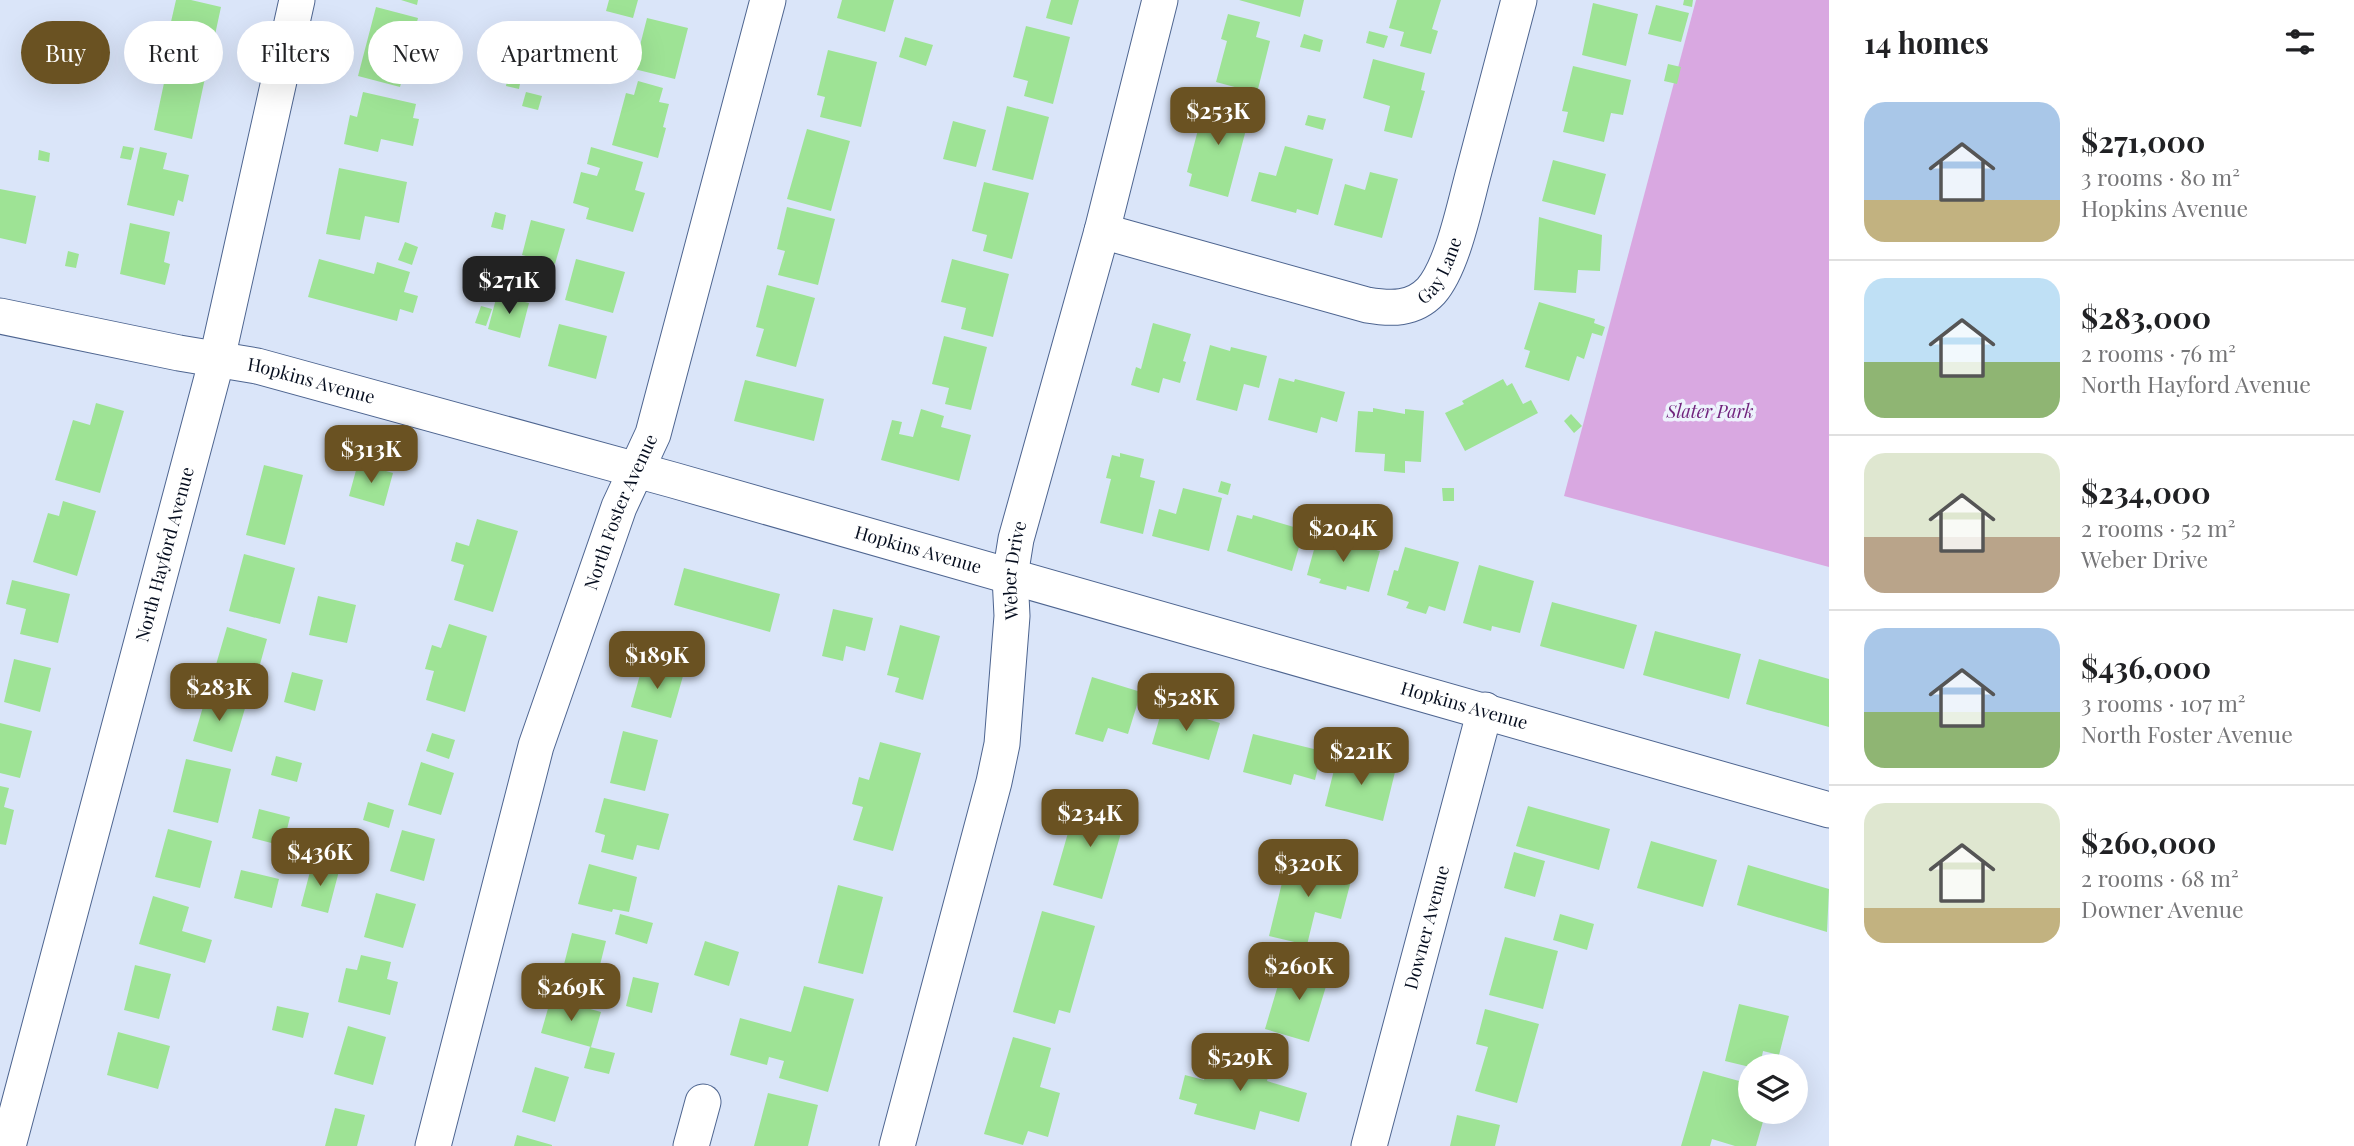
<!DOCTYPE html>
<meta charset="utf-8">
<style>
:root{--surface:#fff;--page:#f6f6f6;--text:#202124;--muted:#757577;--line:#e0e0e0;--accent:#6a5222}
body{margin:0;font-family:"Playfair Display",serif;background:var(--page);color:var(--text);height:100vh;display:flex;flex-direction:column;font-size:26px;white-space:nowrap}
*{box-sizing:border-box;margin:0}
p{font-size:23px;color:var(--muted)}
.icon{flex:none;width:38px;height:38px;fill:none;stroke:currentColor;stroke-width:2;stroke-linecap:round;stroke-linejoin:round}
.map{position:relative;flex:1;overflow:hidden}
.drawer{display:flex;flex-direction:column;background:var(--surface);width:525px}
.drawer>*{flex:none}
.banner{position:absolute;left:21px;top:21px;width:665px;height:63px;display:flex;gap:14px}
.fabs{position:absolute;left:1738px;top:1054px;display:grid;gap:14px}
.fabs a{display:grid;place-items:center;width:70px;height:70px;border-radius:50%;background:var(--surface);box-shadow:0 7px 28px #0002;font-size:35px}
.price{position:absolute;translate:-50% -60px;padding:0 16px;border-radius:14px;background:var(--accent);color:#fff;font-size:23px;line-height:46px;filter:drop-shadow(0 2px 4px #0008)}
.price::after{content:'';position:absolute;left:50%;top:42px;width:21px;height:16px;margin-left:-10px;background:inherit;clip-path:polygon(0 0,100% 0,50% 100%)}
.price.selected{background:#222;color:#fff}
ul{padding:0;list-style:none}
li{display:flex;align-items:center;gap:21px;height:175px;padding:0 35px}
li+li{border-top:2px solid var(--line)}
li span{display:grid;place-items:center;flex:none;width:196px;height:140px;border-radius:21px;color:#555}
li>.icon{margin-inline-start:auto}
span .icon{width:84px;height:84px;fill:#fffc;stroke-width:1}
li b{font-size:30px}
h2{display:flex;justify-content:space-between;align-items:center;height:84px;padding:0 35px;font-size:30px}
.pill{padding:0 24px;border-radius:32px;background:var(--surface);box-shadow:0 7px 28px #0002;font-size:24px;line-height:63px}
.pill.selected{background:var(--accent);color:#fff}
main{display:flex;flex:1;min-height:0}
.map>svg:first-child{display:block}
</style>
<main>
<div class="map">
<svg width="1829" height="1146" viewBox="0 0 1829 1146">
<rect width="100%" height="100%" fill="#dae5f9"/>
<path fill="#d9a8e1" d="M 1696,0 L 1829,0 L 1829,567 L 1564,496 Z"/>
<path fill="#9ee395" d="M 176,0 L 191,0 L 221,7 L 210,58 L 165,48 Z
M 401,0 L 418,0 L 417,5 Z
M 609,0 L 638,0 L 633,18 L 606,11 Z
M 842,0 L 894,0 L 885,32 L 837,18 Z
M 1051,0 L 1079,0 L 1072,25 L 1046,18 Z
M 1239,0 L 1304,0 L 1300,17 Z
M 1397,0 L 1441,0 L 1432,29 L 1438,31 L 1431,54 L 1400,46 L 1404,32 L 1389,28 Z
M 1684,0 L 1693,0 L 1692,7 L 1683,5 Z
M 1593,3 L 1638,14 L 1626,66 L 1582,55 Z
M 1656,5 L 1689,13 L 1681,42 L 1648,34 Z
M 376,7 L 418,18 L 400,87 L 358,76 Z
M 1228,14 L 1260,22 L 1256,37 L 1270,41 L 1257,93 L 1216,82 L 1227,41 L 1221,39 Z
M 647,18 L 688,28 L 675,79 L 634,69 Z
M 1026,26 L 1070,37 L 1053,104 L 1024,96 L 1028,81 L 1013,77 Z
M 1369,31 L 1388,36 L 1384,48 L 1366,43 Z
M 1304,34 L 1323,40 L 1320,52 L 1300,47 Z
M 905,37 L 933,45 L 926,66 L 899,57 Z
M 828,50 L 877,62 L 861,127 L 820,117 L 825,97 L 817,95 Z
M 1373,59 L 1425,73 L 1421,90 L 1425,91 L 1412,138 L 1384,131 L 1390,106 L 1363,98 Z
M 53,60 L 70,65 L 65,82 L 48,77 Z
M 1668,64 L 1681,67 L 1677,84 L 1664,81 Z
M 1573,66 L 1631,80 L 1623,115 L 1611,113 L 1604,142 L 1563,132 L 1568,112 L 1562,111 Z
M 167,69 L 205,78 L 192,139 L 154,130 Z
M 509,70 L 522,73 L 519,89 L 506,86 Z
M 638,81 L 663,88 L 659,102 L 669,104 L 663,127 L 666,128 L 658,158 L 612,145 L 626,93 L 634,95 Z
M 363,92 L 416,104 L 413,118 L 419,119 L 413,146 L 381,139 L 378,152 L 344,144 L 350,115 L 357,117 Z
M 526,92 L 542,96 L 538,110 L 522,106 Z
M 1206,99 L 1251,111 L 1228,197 L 1189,186 L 1192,174 L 1187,172 Z
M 1007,106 L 1049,117 L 1033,180 L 992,170 Z
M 1308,115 L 1326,119 L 1323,130 L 1305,125 Z
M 953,121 L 986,130 L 976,167 L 943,159 Z
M 807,129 L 850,141 L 831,211 L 787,199 Z
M 123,146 L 134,148 L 131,160 L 120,158 Z
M 1285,146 L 1333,159 L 1318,215 L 1297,209 L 1296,213 L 1251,201 L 1259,172 L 1276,176 Z
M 140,147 L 167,153 L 163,169 L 189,175 L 183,202 L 178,200 L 174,216 L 127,205 Z
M 591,147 L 643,162 L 635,190 L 645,193 L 633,232 L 586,219 L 589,208 L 573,203 L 581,172 L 597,176 L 600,168 L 587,164 Z
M 39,150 L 50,153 L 49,162 L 38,160 Z
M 1553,160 L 1606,174 L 1595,215 L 1542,201 Z
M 339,168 L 407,182 L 399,223 L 365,216 L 360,240 L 326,234 Z
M 1370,172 L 1398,179 L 1382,238 L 1334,225 L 1345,184 L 1365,190 Z
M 984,182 L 1029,193 L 1012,259 L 983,251 L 987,235 L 972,231 Z
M 0,189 L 36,196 L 26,244 L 0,238 Z
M 787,207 L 835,219 L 818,285 L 778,275 L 785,251 L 777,249 Z
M 495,212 L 506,215 L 503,230 L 491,227 Z
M 1539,217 L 1602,235 L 1600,271 L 1578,270 L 1576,293 L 1534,290 Z
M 531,220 L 565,229 L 555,264 L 522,255 Z
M 130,223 L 170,232 L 164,262 L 170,264 L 165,285 L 120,274 Z
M 405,242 L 418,247 L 412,265 L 398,260 Z
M 68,251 L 79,254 L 76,268 L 65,266 Z
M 319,259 L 374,274 L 377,262 L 410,272 L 404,292 L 418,296 L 413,313 L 400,309 L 397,321 L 308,297 Z
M 576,259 L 625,272 L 613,313 L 565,300 Z
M 952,259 L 1009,274 L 993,337 L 961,329 L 966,308 L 941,302 Z
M 767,285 L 815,298 L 796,367 L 756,356 L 764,329 L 756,327 Z
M 497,295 L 529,303 L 520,338 L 488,329 Z
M 1539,302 L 1595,319 L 1594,323 L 1605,327 L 1602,336 L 1592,333 L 1584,359 L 1577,356 L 1569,381 L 1525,367 L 1530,351 L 1524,349 Z
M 481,306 L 492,309 L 486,326 L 475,323 Z
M 1153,323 L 1191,334 L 1183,361 L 1186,362 L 1180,383 L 1163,378 L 1159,393 L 1131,385 L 1136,367 L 1141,369 Z
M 559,324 L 607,336 L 596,379 L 548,366 Z
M 944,336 L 987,347 L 971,410 L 945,404 L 949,388 L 932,384 Z
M 1210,345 L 1230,351 L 1231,347 L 1267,356 L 1259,388 L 1244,384 L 1237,411 L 1196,400 Z
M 1279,378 L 1294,382 L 1295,379 L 1345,392 L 1337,422 L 1321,417 L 1317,433 L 1268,420 Z
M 1503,379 L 1507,386 L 1512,383 L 1523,404 L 1531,400 L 1538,413 L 1465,451 L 1445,413 L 1464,404 L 1462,401 Z
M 745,380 L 824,399 L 814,441 L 734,421 Z
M 96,403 L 124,411 L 100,493 L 55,480 L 73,420 L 90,425 Z
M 1373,408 L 1405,414 L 1405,409 L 1424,411 L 1421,462 L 1405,461 L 1405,473 L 1384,471 L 1385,454 L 1355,452 L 1358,411 L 1373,412 Z
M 921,409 L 944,416 L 941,427 L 971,435 L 959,481 L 881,460 L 892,420 L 902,422 L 899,434 L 913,437 Z
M 1571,414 L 1582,426 L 1574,433 L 1564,421 Z
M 1120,453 L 1144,459 L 1140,477 L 1155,481 L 1143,534 L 1100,523 L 1111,479 L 1106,478 L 1112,455 L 1120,457 Z
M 358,463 L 393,473 L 384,506 L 349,496 Z
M 264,465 L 303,475 L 285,545 L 246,535 Z
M 1221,481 L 1231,484 L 1228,495 L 1218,492 Z
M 1183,488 L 1222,498 L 1209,551 L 1152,536 L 1159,509 L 1176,514 Z
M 1442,488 L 1454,488 L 1454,501 L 1443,501 Z
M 63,501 L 96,511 L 77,576 L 33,562 L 48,513 L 59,516 Z
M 1237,515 L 1252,519 L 1253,515 L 1304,530 L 1292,571 L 1227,551 Z
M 477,519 L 518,531 L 493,612 L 454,600 L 464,565 L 451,561 L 456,542 L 469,546 Z
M 1316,524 L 1326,527 L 1323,534 L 1314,532 Z
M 1318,535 L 1380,551 L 1369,592 L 1347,586 L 1346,590 L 1319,583 L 1321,579 L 1307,575 Z
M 1405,547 L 1459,562 L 1445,611 L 1429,606 L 1426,614 L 1406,608 L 1409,602 L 1387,595 L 1394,570 L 1398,571 Z
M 244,554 L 295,568 L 280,624 L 229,611 Z
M 1479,565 L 1534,581 L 1520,633 L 1492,626 L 1491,631 L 1463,623 Z
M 684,568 L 780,594 L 770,632 L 674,605 Z
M 12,580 L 70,594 L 58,643 L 20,634 L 26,609 L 6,604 Z
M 318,596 L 356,605 L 347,643 L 309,635 Z
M 1552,602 L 1637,625 L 1624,669 L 1540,646 Z
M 833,609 L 873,618 L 865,651 L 846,646 L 843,661 L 822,656 Z
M 449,624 L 487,636 L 465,712 L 426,700 L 434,671 L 425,669 L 432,645 L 441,648 Z
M 900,625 L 940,636 L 923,700 L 895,692 L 899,678 L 887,675 Z
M 227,627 L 267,639 L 254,686 L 213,675 Z
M 1655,631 L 1741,654 L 1729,699 L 1643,675 Z
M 14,659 L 51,668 L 40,712 L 4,702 Z
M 1759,659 L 1829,679 L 1829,727 L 1746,704 Z
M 643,664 L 683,676 L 671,718 L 631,707 Z
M 292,672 L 323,680 L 315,711 L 284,702 Z
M 1092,677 L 1141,692 L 1128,734 L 1108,728 L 1103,742 L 1075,734 Z
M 207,693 L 246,705 L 232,752 L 193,741 Z
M 1163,706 L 1220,723 L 1209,760 L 1152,744 Z
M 0,723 L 32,731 L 20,778 L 0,773 Z
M 623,731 L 658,740 L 645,791 L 610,783 Z
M 432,733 L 455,740 L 449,759 L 426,751 Z
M 1253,734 L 1322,751 L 1315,780 L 1294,774 L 1291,785 L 1243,772 Z
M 880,742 L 921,753 L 893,851 L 853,840 L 863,807 L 852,804 L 859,777 L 869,780 Z
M 1338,754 L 1396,768 L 1383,821 L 1325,806 Z
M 276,756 L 302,763 L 297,782 L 271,775 Z
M 186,759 L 231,769 L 218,823 L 173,812 Z
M 421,762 L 454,773 L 441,815 L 408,805 Z
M 0,786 L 9,788 L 4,807 L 14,810 L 6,845 L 0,844 Z
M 604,798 L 669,814 L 659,850 L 637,845 L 633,860 L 601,852 L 605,835 L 595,832 Z
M 1078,798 L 1127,812 L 1102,899 L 1053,885 Z
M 368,802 L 394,810 L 389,828 L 363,820 Z
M 1528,806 L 1610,829 L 1599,870 L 1516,846 Z
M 259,809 L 290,817 L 283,846 L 252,838 Z
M 168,829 L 212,841 L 200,888 L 155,877 Z
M 402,830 L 435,839 L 424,881 L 390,871 Z
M 1651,841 L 1717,860 L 1703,907 L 1637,888 Z
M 1514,852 L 1545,861 L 1535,897 L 1504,888 Z
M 1288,858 L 1353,873 L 1341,919 L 1315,912 L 1307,945 L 1269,936 Z
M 312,864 L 339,871 L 328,913 L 301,906 Z
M 589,864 L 637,877 L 629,912 L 613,909 L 612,912 L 578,904 Z
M 1748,865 L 1829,889 L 1827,932 L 1737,905 Z
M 241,870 L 279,879 L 272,908 L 234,898 Z
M 838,885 L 883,897 L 863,974 L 818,963 Z
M 376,893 L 416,904 L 403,948 L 364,937 Z
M 153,896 L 189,907 L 182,931 L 212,940 L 205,963 L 139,944 Z
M 1042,911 L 1095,926 L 1070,1013 L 1059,1010 L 1055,1024 L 1013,1012 Z
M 620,914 L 653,923 L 647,944 L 615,934 Z
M 1560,914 L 1594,924 L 1587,950 L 1553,940 Z
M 572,933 L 606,941 L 595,985 L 561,976 Z
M 1505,937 L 1558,951 L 1543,1009 L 1489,995 Z
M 705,941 L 739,952 L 729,986 L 694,975 Z
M 361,955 L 391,962 L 387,979 L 398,982 L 390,1015 L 338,1002 L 346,968 L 357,970 Z
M 1302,961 L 1331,970 L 1309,1042 L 1265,1029 L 1281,975 L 1296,980 Z
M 135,965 L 171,974 L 159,1019 L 124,1010 Z
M 633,977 L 659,983 L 652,1013 L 626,1006 Z
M 804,986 L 854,999 L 828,1092 L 779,1078 L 784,1061 L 769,1057 L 767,1065 L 730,1055 L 740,1018 L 791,1032 Z
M 551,998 L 601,1012 L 591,1047 L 541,1033 Z
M 1739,1004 L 1789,1016 L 1779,1055 L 1763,1051 L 1760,1066 L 1750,1067 L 1725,1061 Z
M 277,1006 L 309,1013 L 303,1038 L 272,1030 Z
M 1485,1009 L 1539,1024 L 1517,1103 L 1475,1091 L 1488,1047 L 1476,1044 Z
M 348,1026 L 386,1037 L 373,1085 L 334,1074 Z
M 118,1032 L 170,1046 L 158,1089 L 107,1075 Z
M 1013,1037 L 1051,1048 L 1040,1087 L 1060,1093 L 1048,1137 L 1028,1131 L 1023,1145 L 984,1134 Z
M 590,1047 L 615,1053 L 609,1074 L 584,1068 Z
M 1213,1050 L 1271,1066 L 1267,1081 L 1307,1093 L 1299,1122 L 1260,1111 L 1255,1130 L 1194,1114 L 1197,1104 L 1179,1099 L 1185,1075 L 1204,1080 Z
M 535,1067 L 569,1077 L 555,1122 L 522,1112 Z
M 1703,1071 L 1750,1084 L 1750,1111 L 1766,1111 L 1756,1146 L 1735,1146 L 1712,1139 L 1710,1146 L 1681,1146 Z
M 768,1093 L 818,1105 L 808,1146 L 754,1146 Z
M 335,1108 L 365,1115 L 357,1146 L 325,1146 Z
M 1457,1115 L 1500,1125 L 1495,1146 L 1450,1146 Z
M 517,1135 L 552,1145 L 552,1146 L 514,1146 Z"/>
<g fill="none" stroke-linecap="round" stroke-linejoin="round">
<g stroke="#4e6590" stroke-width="37">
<g id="minor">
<path id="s1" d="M 1102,231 L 1367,305 C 1391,309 1413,310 1431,291 C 1453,266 1465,204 1474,171 C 1489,114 1504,57 1519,0"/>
<path id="s2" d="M 0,316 L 179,353 L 257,366 L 673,480 L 1829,810"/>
<path id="s3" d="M 8,1146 L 217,359 L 297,0"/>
<path id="s4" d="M 433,1146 L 536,746 L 619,507 L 653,434 L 768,0"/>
<path d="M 691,1146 L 703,1102"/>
<path id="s5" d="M 897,1146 L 994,782 L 1002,744 L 1012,616 L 1010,576 L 1016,539 L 1102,231 L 1160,0"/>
<path id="s6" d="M 1369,1146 L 1485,710"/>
</g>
</g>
<use href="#minor" stroke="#fff" stroke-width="35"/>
</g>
<g text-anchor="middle" stroke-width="7" stroke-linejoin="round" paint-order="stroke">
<g font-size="18" fill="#060e1f" stroke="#edf2fc">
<text dy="6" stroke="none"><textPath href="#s1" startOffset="366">Gay Lane</textPath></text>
<text dy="6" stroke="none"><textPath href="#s2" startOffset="318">Hopkins Avenue</textPath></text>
<text dy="6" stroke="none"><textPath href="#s4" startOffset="662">North Foster Avenue</textPath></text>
<text dy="6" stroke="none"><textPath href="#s2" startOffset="948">Hopkins Avenue</textPath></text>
<text dy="6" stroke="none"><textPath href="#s3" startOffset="612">North Hayford Avenue</textPath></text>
<text dy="6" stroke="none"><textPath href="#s5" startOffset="590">Weber Drive</textPath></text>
<text dy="6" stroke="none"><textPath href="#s2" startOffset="1516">Hopkins Avenue</textPath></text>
<text dy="6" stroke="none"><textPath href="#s6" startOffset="226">Downer Avenue</textPath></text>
</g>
<g font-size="18" font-style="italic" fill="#70237d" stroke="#edf2fc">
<text x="1710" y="418">Slater Park</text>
</g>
</g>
</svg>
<div class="fabs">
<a><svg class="icon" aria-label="layers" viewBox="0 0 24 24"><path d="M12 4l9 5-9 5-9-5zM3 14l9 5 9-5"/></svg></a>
</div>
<b class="price" style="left:1218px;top:147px">$253K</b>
<b class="price selected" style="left:509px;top:316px">$271K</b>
<b class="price" style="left:371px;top:485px">$313K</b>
<b class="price" style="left:1343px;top:564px">$204K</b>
<b class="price" style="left:657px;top:691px">$189K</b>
<b class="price" style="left:219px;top:723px">$283K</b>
<b class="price" style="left:1186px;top:733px">$528K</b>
<b class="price" style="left:1361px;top:787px">$221K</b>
<b class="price" style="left:1090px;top:849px">$234K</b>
<b class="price" style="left:320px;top:888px">$436K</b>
<b class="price" style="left:1308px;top:899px">$320K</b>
<b class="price" style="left:1299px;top:1002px">$260K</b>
<b class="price" style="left:571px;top:1023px">$269K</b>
<b class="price" style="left:1240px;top:1093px">$529K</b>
<div class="banner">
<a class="pill selected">Buy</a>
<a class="pill">Rent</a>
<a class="pill">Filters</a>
<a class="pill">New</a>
<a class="pill">Apartment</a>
</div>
</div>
<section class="drawer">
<h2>14 homes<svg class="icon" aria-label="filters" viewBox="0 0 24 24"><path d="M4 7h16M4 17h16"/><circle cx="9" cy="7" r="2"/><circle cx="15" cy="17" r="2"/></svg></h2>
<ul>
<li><span style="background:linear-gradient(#a9c7e8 70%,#c2b280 0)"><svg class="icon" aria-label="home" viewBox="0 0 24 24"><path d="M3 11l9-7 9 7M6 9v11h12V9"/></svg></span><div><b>$271,000</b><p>3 rooms · 80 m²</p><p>Hopkins Avenue</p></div></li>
<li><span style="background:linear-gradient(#bfe0f5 60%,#8fb573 0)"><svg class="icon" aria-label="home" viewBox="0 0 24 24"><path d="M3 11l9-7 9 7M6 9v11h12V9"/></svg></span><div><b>$283,000</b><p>2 rooms · 76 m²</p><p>North Hayford Avenue</p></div></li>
<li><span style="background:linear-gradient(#dfe7d0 60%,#b9a48a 0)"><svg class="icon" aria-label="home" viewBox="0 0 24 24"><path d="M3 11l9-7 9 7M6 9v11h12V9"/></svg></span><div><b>$234,000</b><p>2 rooms · 52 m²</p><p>Weber Drive</p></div></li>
<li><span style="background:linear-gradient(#a9c7e8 60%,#8fb573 0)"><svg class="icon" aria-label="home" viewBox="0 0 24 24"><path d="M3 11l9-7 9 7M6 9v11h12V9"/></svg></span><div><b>$436,000</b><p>3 rooms · 107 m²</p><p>North Foster Avenue</p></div></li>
<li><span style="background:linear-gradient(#dfe7d0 75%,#c2b280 0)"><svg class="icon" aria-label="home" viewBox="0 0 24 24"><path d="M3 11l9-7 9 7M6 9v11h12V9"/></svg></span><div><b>$260,000</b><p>2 rooms · 68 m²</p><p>Downer Avenue</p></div></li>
</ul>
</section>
</main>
